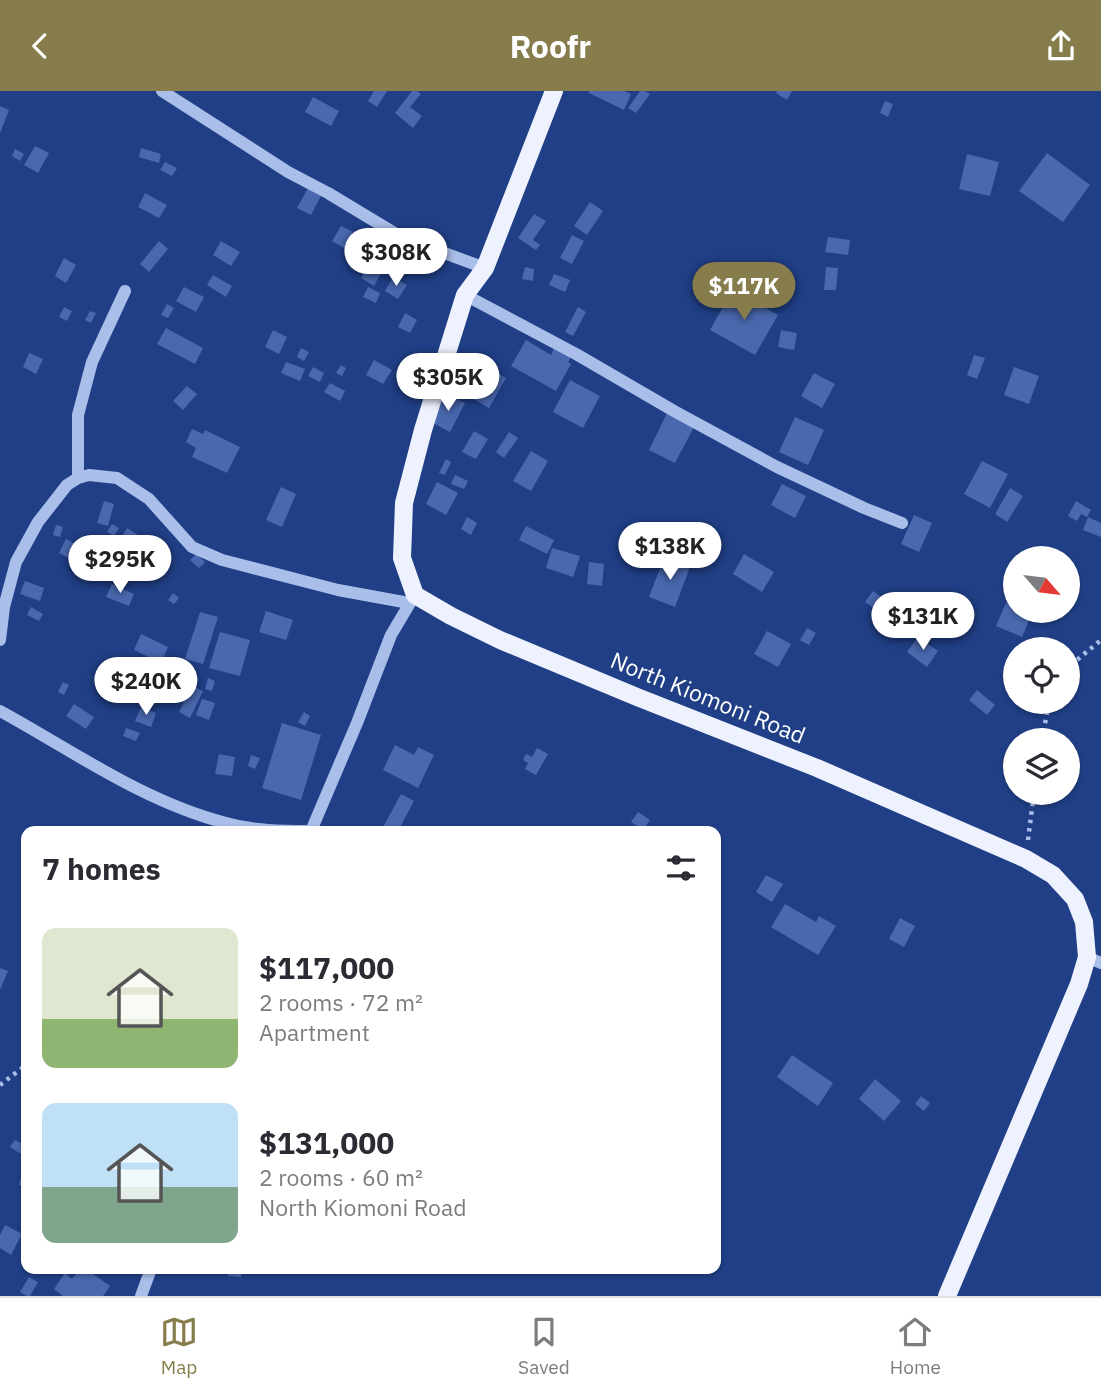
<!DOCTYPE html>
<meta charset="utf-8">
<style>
:root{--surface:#fff;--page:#f7f7f7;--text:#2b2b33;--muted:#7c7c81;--line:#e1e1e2;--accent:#877d4c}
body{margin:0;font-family:"IBM Plex Sans",sans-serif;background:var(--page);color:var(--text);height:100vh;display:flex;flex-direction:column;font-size:26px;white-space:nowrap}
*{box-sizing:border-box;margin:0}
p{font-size:23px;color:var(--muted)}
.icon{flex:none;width:38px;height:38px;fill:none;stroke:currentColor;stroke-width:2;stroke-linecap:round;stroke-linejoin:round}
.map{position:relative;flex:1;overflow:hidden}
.drawer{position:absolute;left:21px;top:735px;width:700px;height:448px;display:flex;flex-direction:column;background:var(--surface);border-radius:14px;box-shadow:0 2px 5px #0004}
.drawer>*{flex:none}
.needle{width:46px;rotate:118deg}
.tools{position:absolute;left:1003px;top:455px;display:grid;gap:14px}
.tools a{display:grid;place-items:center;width:77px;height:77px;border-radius:50%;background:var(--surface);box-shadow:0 2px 5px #0004;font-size:35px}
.price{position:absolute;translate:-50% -60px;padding:0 16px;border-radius:24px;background:#fff;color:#222;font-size:23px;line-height:46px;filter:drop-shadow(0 2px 4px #0008)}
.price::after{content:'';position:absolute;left:50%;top:42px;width:21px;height:16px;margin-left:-10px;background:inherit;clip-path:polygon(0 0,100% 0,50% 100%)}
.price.on{background:var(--accent);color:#fff}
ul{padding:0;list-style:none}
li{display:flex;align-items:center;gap:21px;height:175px;padding:0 21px}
li span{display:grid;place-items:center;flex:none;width:196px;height:140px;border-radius:14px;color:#555}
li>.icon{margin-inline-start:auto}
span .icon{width:84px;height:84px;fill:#fffc;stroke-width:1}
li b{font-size:30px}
h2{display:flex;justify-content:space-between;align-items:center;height:84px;padding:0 21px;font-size:30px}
header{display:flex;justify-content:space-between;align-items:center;height:91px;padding:0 21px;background:var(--accent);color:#fff;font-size:32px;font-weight:800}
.tabs{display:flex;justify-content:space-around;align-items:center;height:98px;border-top:2px solid var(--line);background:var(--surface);font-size:19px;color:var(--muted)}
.tabs a{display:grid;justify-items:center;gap:4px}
.tabs .on{color:var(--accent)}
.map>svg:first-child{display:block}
</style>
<header><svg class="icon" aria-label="back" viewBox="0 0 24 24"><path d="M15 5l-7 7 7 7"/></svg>Roofr<svg class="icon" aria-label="share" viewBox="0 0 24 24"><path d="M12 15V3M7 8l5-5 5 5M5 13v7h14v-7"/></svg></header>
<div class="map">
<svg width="1101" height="1205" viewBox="0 0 1101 1205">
<rect width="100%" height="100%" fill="#203f86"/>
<path fill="#4968af" d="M 374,0 L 387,0 L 377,16 L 368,10 Z
M 412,0 L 417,0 L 421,3 L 410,16 L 422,25 L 413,37 L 395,22 Z
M 589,0 L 624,0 L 631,3 L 624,19 L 589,2 Z
M 640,0 L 645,0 L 650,3 L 636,22 L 628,17 Z
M 777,0 L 792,0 L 787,9 L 776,2 Z
M 313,6 L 339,20 L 331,35 L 305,21 Z
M 885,10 L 893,13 L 888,26 L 880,22 Z
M 0,15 L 9,19 L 0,42 Z
M 35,55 L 49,62 L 38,82 L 24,74 Z
M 141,57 L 161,63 L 159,72 L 139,66 Z
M 15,58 L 24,63 L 20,70 L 12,65 Z
M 1047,62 L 1090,94 L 1063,131 L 1019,100 Z
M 967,63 L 999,71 L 990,105 L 959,98 Z
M 165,71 L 177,77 L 172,85 L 160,79 Z
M 308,97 L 321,105 L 311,124 L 297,117 Z
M 145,102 L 167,114 L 159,127 L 138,116 Z
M 590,111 L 603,120 L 587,144 L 574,135 Z
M 534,123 L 546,130 L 533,149 L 540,154 L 536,159 L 518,147 Z
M 341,135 L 353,141 L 344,157 L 332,150 Z
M 572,144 L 584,150 L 572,173 L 560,167 Z
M 828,146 L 850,149 L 848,164 L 825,161 Z
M 159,150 L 168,158 L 149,181 L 140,173 Z
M 221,150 L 240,161 L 231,175 L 213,164 Z
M 403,163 L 413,169 L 405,182 L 395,175 Z
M 64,167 L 76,174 L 66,192 L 55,185 Z
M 372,168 L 385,175 L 374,195 L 361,187 Z
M 525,176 L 534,178 L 533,190 L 522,188 Z
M 826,176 L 838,177 L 836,199 L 824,199 Z
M 554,183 L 570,189 L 565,201 L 549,194 Z
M 213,184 L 232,195 L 226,206 L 207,194 Z
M 393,186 L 407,194 L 398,208 L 385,200 Z
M 184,196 L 204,206 L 196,221 L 176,210 Z
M 368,196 L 380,202 L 376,212 L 363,206 Z
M 733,198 L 778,224 L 755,264 L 710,239 Z
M 167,213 L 174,217 L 168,227 L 161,224 Z
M 64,216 L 72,220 L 67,230 L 59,226 Z
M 578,216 L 586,221 L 573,245 L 565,241 Z
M 90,220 L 96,222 L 91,232 L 85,229 Z
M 405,222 L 417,229 L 410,242 L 398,236 Z
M 166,237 L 203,257 L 195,273 L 157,253 Z
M 273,239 L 287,246 L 279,263 L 265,256 Z
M 781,239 L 797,242 L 794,259 L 778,256 Z
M 526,249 L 551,264 L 554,257 L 571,266 L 568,271 L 571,273 L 556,300 L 511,275 Z
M 301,257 L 309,261 L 304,270 L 297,266 Z
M 29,262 L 43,268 L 36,283 L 23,276 Z
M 974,264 L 985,267 L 977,288 L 967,284 Z
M 374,269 L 392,279 L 383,293 L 366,284 Z
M 286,271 L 305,278 L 300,290 L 281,282 Z
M 341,274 L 346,277 L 342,285 L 336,282 Z
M 313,276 L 324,282 L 320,291 L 308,285 Z
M 486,276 L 506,287 L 489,317 L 455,297 L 462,285 L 477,292 Z
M 1014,276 L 1039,285 L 1029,313 L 1004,304 Z
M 814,282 L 835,293 L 822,317 L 801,305 Z
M 570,289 L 600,305 L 583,337 L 553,321 Z
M 330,292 L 345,300 L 340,310 L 324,301 Z
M 187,295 L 197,303 L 183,319 L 173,310 Z
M 445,303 L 465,312 L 450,341 L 431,331 Z
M 668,320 L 695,334 L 675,372 L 649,359 Z
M 795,326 L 824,339 L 808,374 L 779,361 Z
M 192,338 L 203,343 L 205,339 L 240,356 L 227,382 L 192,366 L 196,357 L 186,351 Z
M 474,340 L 488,348 L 476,368 L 462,361 Z
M 509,341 L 518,347 L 504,367 L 496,361 Z
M 531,360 L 548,370 L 531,400 L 513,390 Z
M 446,368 L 451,371 L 445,384 L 439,382 Z
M 982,370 L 1008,383 L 990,417 L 964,403 Z
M 455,384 L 468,390 L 464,398 L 451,393 Z
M 437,391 L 458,402 L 446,424 L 426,413 Z
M 782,393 L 806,405 L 795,427 L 771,414 Z
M 281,396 L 296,403 L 282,436 L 266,429 Z
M 1010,397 L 1023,405 L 1007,431 L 995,423 Z
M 104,410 L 114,413 L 108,435 L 97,432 Z
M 1076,410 L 1091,419 L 1087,426 L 1081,423 L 1077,430 L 1068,425 Z
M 914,424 L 932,432 L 919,461 L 901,453 Z
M 467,426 L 477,432 L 471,444 L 461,438 Z
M 1088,426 L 1101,432 L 1101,446 L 1083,439 Z
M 112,433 L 119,437 L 114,445 L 107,441 Z
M 56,434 L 63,436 L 60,446 L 53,444 Z
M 526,435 L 554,449 L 547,463 L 519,449 Z
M 127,437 L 143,447 L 132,465 L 116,455 Z
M 66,448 L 79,455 L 72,469 L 59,462 Z
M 552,457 L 580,465 L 573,486 L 546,477 Z
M 196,463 L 205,471 L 199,477 L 190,469 Z
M 744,463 L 774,481 L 762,501 L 733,483 Z
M 664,467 L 690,476 L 675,516 L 649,506 Z
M 589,471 L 604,473 L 602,495 L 587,493 Z
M 25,490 L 44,497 L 40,510 L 20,503 Z
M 1015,491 L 1015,520 L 1033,520 L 1022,546 L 996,535 Z
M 112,493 L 134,503 L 129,515 L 106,506 Z
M 873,500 L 880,505 L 872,516 L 865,511 Z
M 173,502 L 179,507 L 174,513 L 168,509 Z
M 31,516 L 43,523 L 39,530 L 27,524 Z
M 266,520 L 293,529 L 286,549 L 259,541 Z
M 200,521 L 218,526 L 203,573 L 185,568 Z
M 807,537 L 816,542 L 809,554 L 800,549 Z
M 767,540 L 791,553 L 778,576 L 754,563 Z
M 220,541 L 250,549 L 240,585 L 209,577 Z
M 141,543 L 168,556 L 161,572 L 134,559 Z
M 918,546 L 938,560 L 927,576 L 907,561 Z
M 174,586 L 203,600 L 190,627 L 179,621 L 185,608 L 178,605 L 176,608 L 166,603 Z
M 208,587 L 215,590 L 212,600 L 205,598 Z
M 63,591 L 69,594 L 64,604 L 58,601 Z
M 977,599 L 995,614 L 987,624 L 969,609 Z
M 202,608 L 215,612 L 209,629 L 196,624 Z
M 74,613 L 94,626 L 86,638 L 66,625 Z
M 141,616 L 156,622 L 151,636 L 135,630 Z
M 304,621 L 310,625 L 305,635 L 298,631 Z
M 282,632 L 321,644 L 301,709 L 262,697 Z
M 126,637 L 140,642 L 136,650 L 123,645 Z
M 395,654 L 414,664 L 418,656 L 434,664 L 418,697 L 383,679 Z
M 537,657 L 548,663 L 536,684 L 525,678 L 528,672 L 523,669 L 526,663 L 532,666 Z
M 219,663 L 235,666 L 232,685 L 215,683 Z
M 251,664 L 260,667 L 255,678 L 248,675 Z
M 401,703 L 414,710 L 398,740 L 381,740 Z
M 638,721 L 650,729 L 643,739 L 631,731 Z
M 766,784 L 783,793 L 772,811 L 756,801 Z
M 785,813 L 816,831 L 819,825 L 836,835 L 818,864 L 771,836 Z
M 900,827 L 915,835 L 904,856 L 889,848 Z
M 0,877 L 8,880 L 0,899 Z
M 792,964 L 833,992 L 818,1015 L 777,986 Z
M 875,988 L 901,1010 L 884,1030 L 859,1008 Z
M 921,1005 L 930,1012 L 924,1020 L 915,1013 Z
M 15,1049 L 26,1055 L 21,1063 L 10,1056 Z
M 22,1082 L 26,1083 L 26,1096 L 19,1094 Z
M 5,1134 L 22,1143 L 11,1164 L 0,1157 L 0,1144 Z
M 80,1178 L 86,1178 L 110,1195 L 103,1205 L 63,1205 L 54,1198 L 65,1182 L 72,1188 Z
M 229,1178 L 242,1178 L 241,1186 L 228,1185 Z
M 29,1186 L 38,1191 L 30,1205 L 27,1205 L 20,1201 Z"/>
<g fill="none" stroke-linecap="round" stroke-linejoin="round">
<path stroke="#aabeea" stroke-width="4.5" stroke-dasharray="3.5 5" stroke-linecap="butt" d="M 1068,583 L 1077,569 L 1101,549
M 1042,649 L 1049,611
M 1028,749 L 1034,702
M 0,994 L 26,974"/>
<path stroke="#aabeea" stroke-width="12" d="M 162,0 L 288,81 L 328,102 L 401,146 L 485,177
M 465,204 L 576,263 L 674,320 L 777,376 L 864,417 L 902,432
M 78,387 L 78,324 L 92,271 L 125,200
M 0,549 L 4,516 L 16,471 L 38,431 L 67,394 L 78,387 L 89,384 L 117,387 L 149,408 L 192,456 L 222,469 L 338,499 L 409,512
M 0,620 C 73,660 144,711 226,732 C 254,740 283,740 311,740
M 311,740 L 357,632 L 391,544 L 413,507
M 1087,866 L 1101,872
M 141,1205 L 151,1178"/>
<path stroke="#eef2fe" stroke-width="18" d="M 554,0 L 485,177 L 465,204 L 423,339 L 404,412 L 402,467 L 415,504 L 451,525 L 500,549 L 637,606 L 817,677 L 1026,768 L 1053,784 L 1075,808 L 1084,831 L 1087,866 L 1079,893 L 947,1205"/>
</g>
<g text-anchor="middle" stroke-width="5" stroke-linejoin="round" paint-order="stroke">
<g font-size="23" fill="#fff" stroke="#203f86">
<text transform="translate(708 607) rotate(22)" y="8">North Kiomoni Road</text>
</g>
</g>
</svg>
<div class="tools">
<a><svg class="needle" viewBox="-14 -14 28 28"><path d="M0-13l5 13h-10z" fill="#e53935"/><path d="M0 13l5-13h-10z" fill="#7c7c81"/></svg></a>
<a><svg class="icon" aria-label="locate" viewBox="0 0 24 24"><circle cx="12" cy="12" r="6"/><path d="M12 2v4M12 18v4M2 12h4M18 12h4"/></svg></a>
<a><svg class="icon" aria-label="layers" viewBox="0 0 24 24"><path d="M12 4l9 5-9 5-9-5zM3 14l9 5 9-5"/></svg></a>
</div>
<b class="price" style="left:396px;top:197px">$308K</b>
<b class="price on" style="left:744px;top:231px">$117K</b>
<b class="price" style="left:448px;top:322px">$305K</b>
<b class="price" style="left:670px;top:491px">$138K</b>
<b class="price" style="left:120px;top:504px">$295K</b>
<b class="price" style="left:923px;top:561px">$131K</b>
<b class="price" style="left:146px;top:626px">$240K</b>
<section class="drawer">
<h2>7 homes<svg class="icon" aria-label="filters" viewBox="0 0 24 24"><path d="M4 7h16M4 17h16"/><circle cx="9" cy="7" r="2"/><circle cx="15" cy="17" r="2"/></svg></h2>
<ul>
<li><span style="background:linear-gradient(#dfe7d0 65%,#8fb573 0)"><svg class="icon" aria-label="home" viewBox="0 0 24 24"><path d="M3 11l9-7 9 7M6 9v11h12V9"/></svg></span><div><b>$117,000</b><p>2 rooms · 72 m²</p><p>Apartment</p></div></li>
<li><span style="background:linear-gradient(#bfe0f5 60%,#7fa58c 0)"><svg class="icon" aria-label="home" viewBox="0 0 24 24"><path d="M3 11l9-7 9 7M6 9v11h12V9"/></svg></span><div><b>$131,000</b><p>2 rooms · 60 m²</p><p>North Kiomoni Road</p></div></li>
</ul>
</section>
</div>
<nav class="tabs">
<a class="on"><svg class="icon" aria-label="map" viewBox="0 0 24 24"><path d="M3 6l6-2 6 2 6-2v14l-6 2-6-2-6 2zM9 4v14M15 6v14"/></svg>Map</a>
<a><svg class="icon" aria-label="saved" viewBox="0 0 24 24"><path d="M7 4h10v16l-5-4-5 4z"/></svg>Saved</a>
<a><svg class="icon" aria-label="home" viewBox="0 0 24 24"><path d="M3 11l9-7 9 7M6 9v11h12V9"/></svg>Home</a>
</nav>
